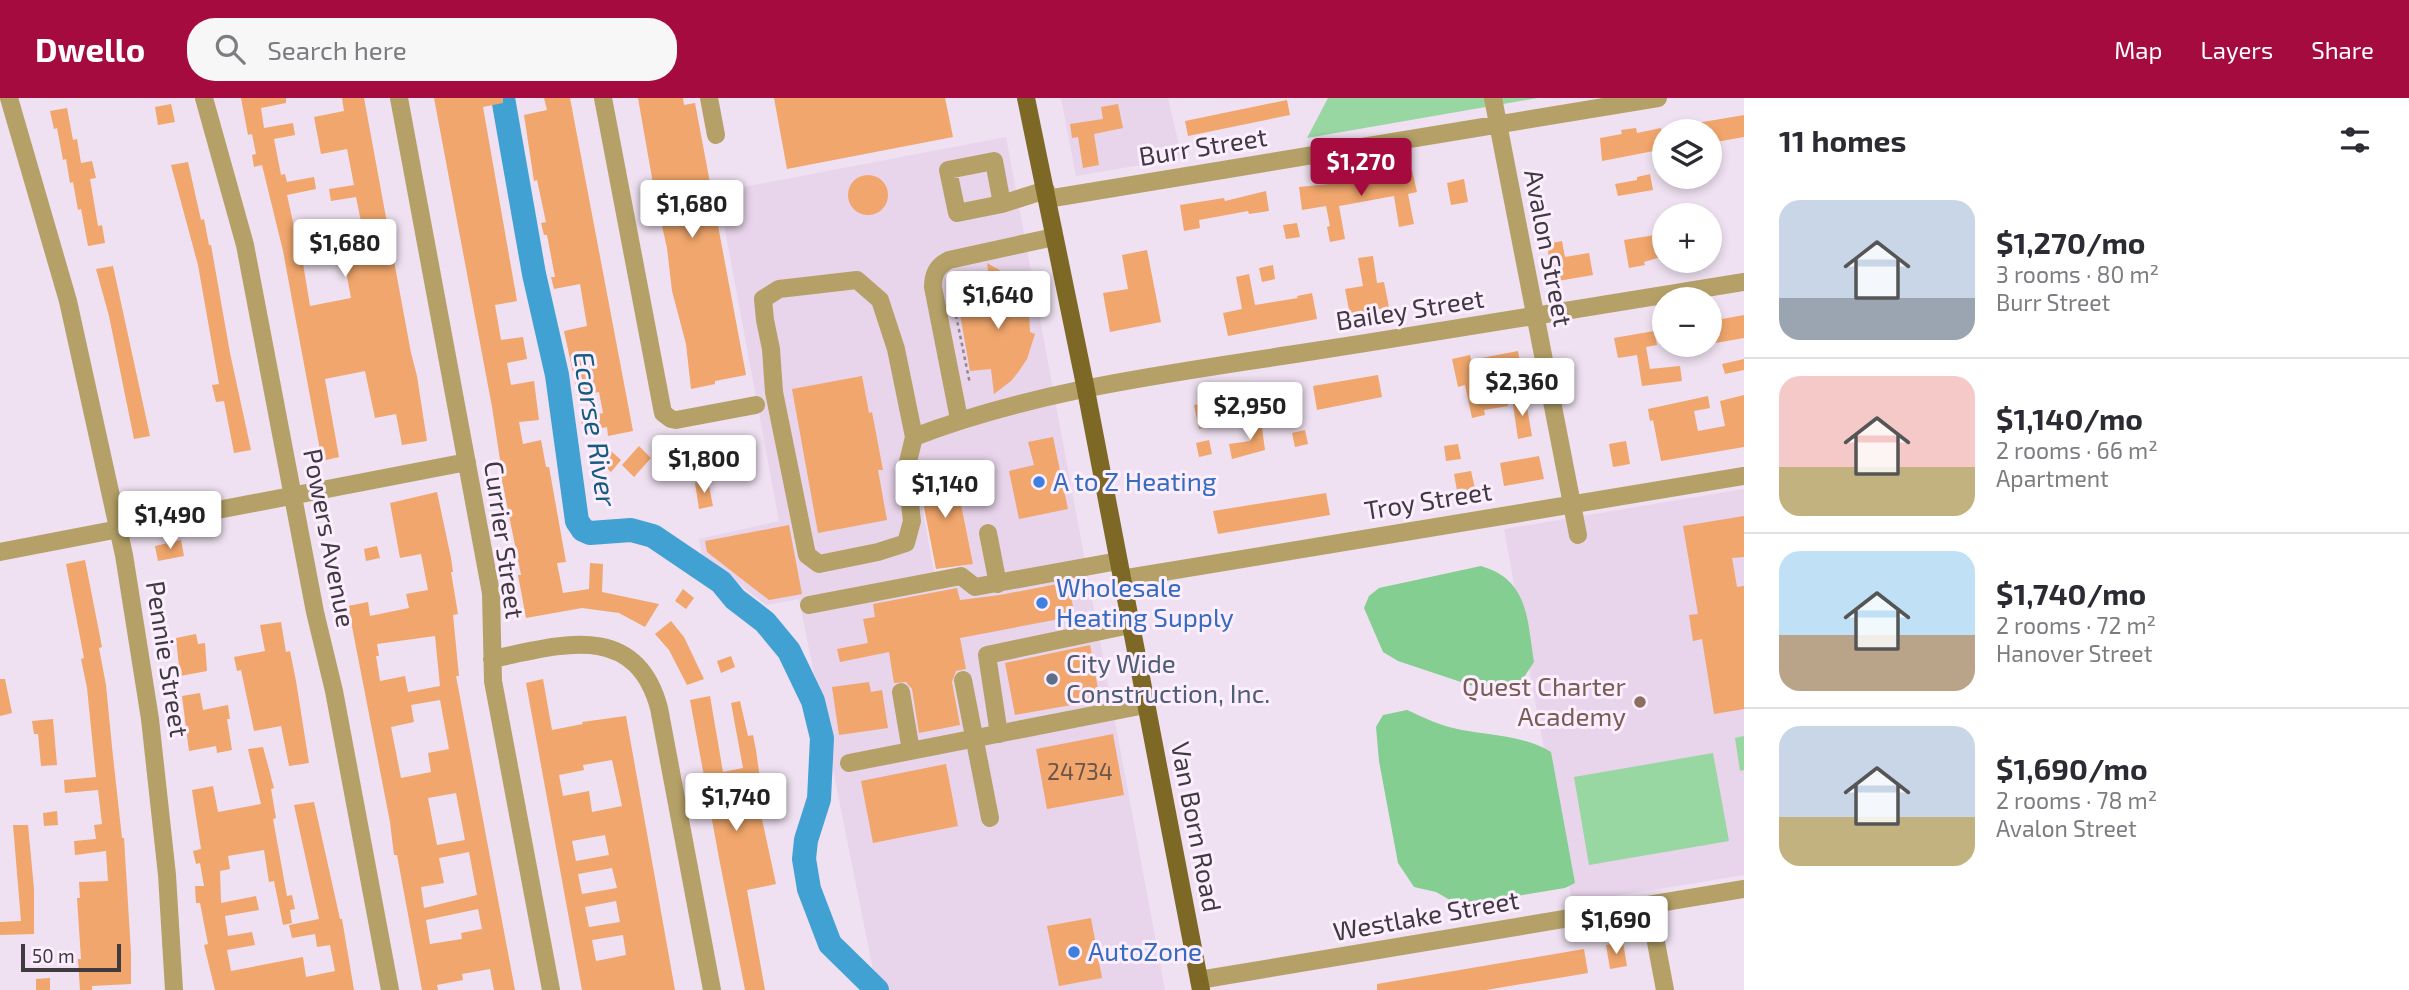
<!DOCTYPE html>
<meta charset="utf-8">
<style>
:root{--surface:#fff;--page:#f7f7f7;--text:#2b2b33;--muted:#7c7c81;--line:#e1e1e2;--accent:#a50b3f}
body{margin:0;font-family:"Exo 2",sans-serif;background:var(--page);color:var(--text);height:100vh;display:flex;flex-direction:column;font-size:26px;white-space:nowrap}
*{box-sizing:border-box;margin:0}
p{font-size:23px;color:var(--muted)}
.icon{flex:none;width:38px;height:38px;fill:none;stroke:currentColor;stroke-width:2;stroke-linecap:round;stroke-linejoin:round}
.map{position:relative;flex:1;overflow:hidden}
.side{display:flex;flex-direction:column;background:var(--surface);width:665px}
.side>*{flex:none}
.tools{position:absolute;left:1652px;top:21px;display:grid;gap:14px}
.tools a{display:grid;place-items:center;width:70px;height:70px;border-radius:50%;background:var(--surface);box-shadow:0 4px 10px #0003;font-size:35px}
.scale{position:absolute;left:21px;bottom:18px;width:100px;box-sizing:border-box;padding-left:7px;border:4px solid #3f3a40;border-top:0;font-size:19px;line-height:24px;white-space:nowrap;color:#3f3a40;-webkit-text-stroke:5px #fdeeff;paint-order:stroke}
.price{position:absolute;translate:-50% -60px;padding:0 16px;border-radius:7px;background:#fff;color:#222;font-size:23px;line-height:46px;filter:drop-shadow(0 2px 4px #0008)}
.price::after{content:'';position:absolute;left:50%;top:42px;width:21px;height:16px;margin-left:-10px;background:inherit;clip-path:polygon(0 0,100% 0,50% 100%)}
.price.on{background:var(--accent);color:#fff}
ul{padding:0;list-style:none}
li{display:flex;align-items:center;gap:21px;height:175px;padding:0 35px}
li+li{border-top:2px solid var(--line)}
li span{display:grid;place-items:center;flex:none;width:196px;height:140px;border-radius:21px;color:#555}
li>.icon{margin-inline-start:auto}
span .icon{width:84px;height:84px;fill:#fffc;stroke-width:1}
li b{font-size:30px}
h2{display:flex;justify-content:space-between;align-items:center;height:84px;padding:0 35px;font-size:30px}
header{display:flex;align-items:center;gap:42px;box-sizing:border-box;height:98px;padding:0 35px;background:var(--accent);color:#fff}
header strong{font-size:33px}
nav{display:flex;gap:38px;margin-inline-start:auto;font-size:24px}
.search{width:490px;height:63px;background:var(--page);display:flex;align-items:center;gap:18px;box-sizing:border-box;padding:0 24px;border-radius:28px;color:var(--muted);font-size:26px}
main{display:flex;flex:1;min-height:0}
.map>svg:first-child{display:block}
</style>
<header>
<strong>Dwello</strong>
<div class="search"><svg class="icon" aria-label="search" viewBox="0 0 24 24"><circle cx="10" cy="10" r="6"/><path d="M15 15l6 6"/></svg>Search here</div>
<nav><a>Map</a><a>Layers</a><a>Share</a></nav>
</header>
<main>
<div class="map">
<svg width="1744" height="892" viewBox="0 0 1744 892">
<rect width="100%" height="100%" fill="#efe1f1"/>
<path fill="#e8d4eb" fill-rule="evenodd" d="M 1061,0 L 1168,0 L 1182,60 L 1076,78 Z
M 1006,39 L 1165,892 L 877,892 L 799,501 L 766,507 L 702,457 L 699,441 L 779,423 L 718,94 ZM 954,367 L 973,466 L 934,474 L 916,375 Z
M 1744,391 L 1744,777 L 1572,805 L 1504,431 Z"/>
<path fill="#98d6a2" d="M 1328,0 L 1538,0 L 1307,40 Z
M 1744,638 L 1744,672 L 1740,673 L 1735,640 Z
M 1713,655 L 1729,743 L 1589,767 L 1574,679 Z"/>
<path fill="#83ce90" d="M 1481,468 C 1529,482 1527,521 1534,564 L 1518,588 L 1506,592 L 1482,591 L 1398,563 L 1383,554 L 1364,510 L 1369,498 L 1379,490 Z
M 1407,612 C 1421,618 1434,625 1449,629 C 1482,638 1520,635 1551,654 L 1575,785 L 1565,790 L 1498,801 L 1481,807 L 1457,806 L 1436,794 L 1414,789 L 1398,765 L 1379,663 L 1376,629 L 1383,617 Z"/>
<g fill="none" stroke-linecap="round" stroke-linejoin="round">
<path stroke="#42a1d3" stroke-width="24" d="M 503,0 L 534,176 L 557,277 L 577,423 L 583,432 L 590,435 L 631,432 L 653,438 L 721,484 L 735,501 L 765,524 L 789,553 L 813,603 L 822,640 L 819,701 L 806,742 L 804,761 L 809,791 L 830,846 L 877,892"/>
</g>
<path fill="#f0a66c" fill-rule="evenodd" d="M 241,0 L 286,0 L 286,5 L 261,10 L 264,30 L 293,25 L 295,37 L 274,41 L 281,77 L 285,76 L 287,84 L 314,79 L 316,91 L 287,97 L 298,147 L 324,142 L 326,154 L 302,159 L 310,208 L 351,200 L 344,163 L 368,158 L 356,99 L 331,103 L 329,91 L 354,87 L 347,51 L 321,56 L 314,19 L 344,13 L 342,0 L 364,0 L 411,255 L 417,278 L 427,343 L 402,347 L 396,316 L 375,320 L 365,273 L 325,281 L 339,359 L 322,363 L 283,153 L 262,67 L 254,69 L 252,57 L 256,56 L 252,36 L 248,37 Z
M 434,0 L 503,0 L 503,5 L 483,9 L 517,203 L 495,207 L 501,242 L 523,239 L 527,261 L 507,265 L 511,287 L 534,283 L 539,322 L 519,324 L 523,346 L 541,342 L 546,369 L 549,369 L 566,464 L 557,465 L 563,495 L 589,491 L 590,465 L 603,466 L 602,494 L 659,506 L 645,529 L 619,515 L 582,510 L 526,520 L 518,477 L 521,477 L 499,368 L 501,368 L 492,309 Z
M 544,0 L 570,0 L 633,333 L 608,338 L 607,329 L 583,334 L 581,320 L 603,315 L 599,294 L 578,298 L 564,233 L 587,228 L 580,186 L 554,191 L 551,179 L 555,179 L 547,137 L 544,137 L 541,125 L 546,124 L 537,82 L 534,83 L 524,17 L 547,12 Z
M 638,0 L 683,0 L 684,7 L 695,5 L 746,277 L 715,283 L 715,286 L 691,291 L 686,246 L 672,193 L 667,150 L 655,97 Z
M 774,0 L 945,0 L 953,39 L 787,71 Z
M 1287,2 L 1290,17 L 1188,38 L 1185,23 Z
M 171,6 L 175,24 L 158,27 L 155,9 Z
M 1118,6 L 1123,30 L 1094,36 L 1099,67 L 1083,70 L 1078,39 L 1072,40 L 1070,26 L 1103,21 L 1101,9 Z
M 67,10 L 73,42 L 77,41 L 81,65 L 92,63 L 96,80 L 90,81 L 98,128 L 102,127 L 105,145 L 88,148 L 81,111 L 78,112 L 73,84 L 70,85 L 66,61 L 63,62 L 57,30 L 54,31 L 50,13 Z
M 1744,17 L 1744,39 L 1710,45 L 1710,33 L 1685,33 L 1685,27 Z
M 1636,30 L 1637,35 L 1661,30 L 1664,51 L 1602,63 L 1600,40 L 1622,36 L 1621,32 Z
M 188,64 L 201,122 L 204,121 L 209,147 L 211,147 L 230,255 L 251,352 L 234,355 L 224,303 L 216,304 L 212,287 L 219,286 L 198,167 L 171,67 Z
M 1412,72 L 1417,94 L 1408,96 L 1414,126 L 1399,129 L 1394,98 L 1339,108 L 1345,141 L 1330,144 L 1327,129 L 1330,128 L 1326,108 L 1302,112 L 1299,89 L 1340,85 Z
M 1650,76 L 1653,92 L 1618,98 L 1615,86 L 1637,82 L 1637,79 Z
M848 97a20 20 0 1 1 40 0a20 20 0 1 1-40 0Z
M 1464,81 L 1468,104 L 1451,107 L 1447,85 Z
M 1266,93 L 1269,113 L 1249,116 L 1248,113 L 1199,122 L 1200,130 L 1184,133 L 1180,107 L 1224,100 L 1225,103 Z
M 1297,125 L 1300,139 L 1286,141 L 1283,127 Z
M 1661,136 L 1664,158 L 1644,164 L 1645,167 L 1629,170 L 1624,142 Z
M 1562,143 L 1565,159 L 1589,155 L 1593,177 L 1552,184 L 1547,146 Z
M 1147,152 L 1161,224 L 1110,234 L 1103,195 L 1128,191 L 1122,157 Z
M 1373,158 L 1377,185 L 1384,184 L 1389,209 L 1350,217 L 1345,191 L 1363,188 L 1358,160 Z
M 987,165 L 1001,173 L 1015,190 L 1019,188 L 1029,215 L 1030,234 L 1035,236 L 1027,261 L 1019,273 L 1011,283 L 994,296 L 991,271 L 970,273 L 960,216 L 978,214 L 975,195 L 991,194 Z
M 1273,167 L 1275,181 L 1262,184 L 1259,170 Z
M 113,168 L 150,338 L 134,341 L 109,218 L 96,171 Z
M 1249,176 L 1255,207 L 1298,200 L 1297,198 L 1312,195 L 1317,221 L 1228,238 L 1223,215 L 1242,211 L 1236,179 Z
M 1744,217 L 1744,240 L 1710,246 L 1710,220 L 1722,218 L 1722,221 Z
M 1654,233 L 1657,247 L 1646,249 L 1650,271 L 1680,268 L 1682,283 L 1642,288 L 1637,257 L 1618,260 L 1614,240 Z
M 1518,253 L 1522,276 L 1503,280 L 1508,308 L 1484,312 L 1485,317 L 1472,320 L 1465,287 L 1458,289 L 1452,261 L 1470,257 L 1471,262 Z
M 1744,261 L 1744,272 L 1725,276 L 1722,266 Z
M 1378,277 L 1382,299 L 1317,312 L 1313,288 Z
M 862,278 L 869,315 L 872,314 L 883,372 L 878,372 L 887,422 L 818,435 L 792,291 Z
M 1282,292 L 1286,316 L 1269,319 L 1265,295 Z
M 1744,297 L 1744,349 L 1661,363 L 1653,322 L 1650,323 L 1648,311 L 1708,298 L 1710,310 L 1694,313 L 1698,333 L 1725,328 L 1720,303 Z
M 1525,298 L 1532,338 L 1518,341 L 1512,300 Z
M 1211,304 L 1216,328 L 1199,331 L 1194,307 Z
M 1261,322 L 1265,352 L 1232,361 L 1229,346 L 1250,343 L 1247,325 Z
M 1305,332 L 1308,346 L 1295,349 L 1292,335 Z
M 1053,339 L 1068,411 L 1019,421 L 1009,373 L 1034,367 L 1028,344 Z
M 1209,342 L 1212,356 L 1199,359 L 1196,345 Z
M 1626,343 L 1630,366 L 1613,369 L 1609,346 Z
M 1458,346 L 1461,361 L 1446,363 L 1444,348 Z
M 639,348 L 651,360 L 634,379 L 622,367 Z
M 719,351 L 724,376 L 707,379 L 702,354 Z
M 610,352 L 621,362 L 611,374 L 600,364 Z
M 1539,358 L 1544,381 L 1504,388 L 1500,365 Z
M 954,371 L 973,466 L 936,471 L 918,378 Z
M 1471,373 L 1476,395 L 1458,398 L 1454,376 Z
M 708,383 L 713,408 L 699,411 L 695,385 Z
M 437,394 L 451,460 L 453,474 L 451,474 L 458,516 L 453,517 L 459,578 L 456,578 L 515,892 L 494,892 L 490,871 L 462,876 L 463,882 L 437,887 L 438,892 L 422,892 L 397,757 L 394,757 L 390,724 L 348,508 L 368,504 L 370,518 L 409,510 L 406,496 L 428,492 L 421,456 L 400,460 L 390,405 ZM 435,538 L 440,588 L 408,594 L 405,578 L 380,583 L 376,558 L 379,558 L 377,546 ZM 440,602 L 449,651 L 428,655 L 431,674 L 401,680 L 391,629 L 414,624 L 411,607 ZM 456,695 L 465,742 L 437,747 L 428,700 ZM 469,754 L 477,797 L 424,810 L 421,789 L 444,785 L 439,760 ZM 478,811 L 482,831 L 461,835 L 462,841 L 430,846 L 426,822 Z
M 1326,395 L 1330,417 L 1218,436 L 1213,413 Z
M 1744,418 L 1744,459 L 1732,460 L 1737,489 L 1744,488 L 1744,611 L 1714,616 L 1702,541 L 1693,543 L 1689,517 L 1698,516 L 1683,428 Z
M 789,427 L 802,496 L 769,502 L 707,454 L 705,443 Z
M 181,442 L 184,458 L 158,463 L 155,448 Z
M 377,448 L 380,460 L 366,463 L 364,451 Z
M 85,462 L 102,549 L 99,550 L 106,587 L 112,649 L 122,740 L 124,740 L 131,855 L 131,886 L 92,888 L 92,892 L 80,892 L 78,861 L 81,861 L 77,800 L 80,800 L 79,784 L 108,783 L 106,753 L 75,757 L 74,743 L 96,741 L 94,727 L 102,726 L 98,692 L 65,695 L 64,682 L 96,679 L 87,590 L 81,561 L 84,560 L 66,466 Z
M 1068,484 L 1075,518 L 960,540 L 966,571 L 956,573 L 952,584 L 960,627 L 919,635 L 912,591 L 906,584 L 894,585 L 889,554 L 840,564 L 837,551 L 868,545 L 863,521 L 875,519 L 873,506 L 957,490 L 960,502 L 1000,497 Z
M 683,491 L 694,500 L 686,511 L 675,503 Z
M 671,523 L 684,539 L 704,581 L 687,587 L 669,552 L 655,536 Z
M 281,524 L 286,554 L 290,553 L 296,583 L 309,665 L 289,668 L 281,628 L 254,633 L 241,572 L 237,573 L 234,559 L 265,553 L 260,527 Z
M 196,536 L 198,546 L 205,545 L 207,573 L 180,578 L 176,540 Z
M 1090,547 L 1100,602 L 1015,617 L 1005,565 Z
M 731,558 L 735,569 L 721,575 L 717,563 Z
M 0,581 L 5,581 L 12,615 L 0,618 Z
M 543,581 L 552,632 L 583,626 L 582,624 L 626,618 L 675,892 L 582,892 L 526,585 ZM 612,662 L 622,708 L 592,714 L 589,693 L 563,698 L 559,677 L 584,672 L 583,667 ZM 605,737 L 609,757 L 576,763 L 572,743 ZM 612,770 L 617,790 L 582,796 L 578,776 ZM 616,803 L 620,824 L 589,829 L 585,809 ZM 623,837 L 626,857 L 596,863 L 592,842 Z
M 869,584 L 871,594 L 882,592 L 888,630 L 839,637 L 832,589 Z
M 200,595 L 203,612 L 228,607 L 230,621 L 227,621 L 232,652 L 217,655 L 216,648 L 189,653 L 182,598 Z
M 710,598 L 723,674 L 743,670 L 731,605 L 740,603 L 748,638 L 753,637 L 756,652 L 760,681 L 726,688 L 732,717 L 760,712 L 776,786 L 747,792 L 765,892 L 745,892 L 719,760 L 690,602 Z
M 53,621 L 57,667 L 41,668 L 38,636 L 34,636 L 32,623 Z
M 1113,636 L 1124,697 L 1047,711 L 1036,651 Z
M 263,649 L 274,690 L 271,691 L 276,720 L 273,721 L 287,798 L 292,797 L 295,811 L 290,812 L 292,825 L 283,827 L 274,783 L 269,784 L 264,752 L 228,758 L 230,771 L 220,773 L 221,805 L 256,798 L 259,812 L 225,818 L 228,838 L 252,834 L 255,847 L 227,852 L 231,873 L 303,859 L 306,879 L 335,873 L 330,847 L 317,849 L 315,836 L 292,840 L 289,827 L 319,821 L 294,707 L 314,704 L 340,821 L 342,821 L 354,892 L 215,892 L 204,847 L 208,846 L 200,805 L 196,805 L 195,788 L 204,788 L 200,765 L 196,766 L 193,753 L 201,751 L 192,692 L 213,688 L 218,714 L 261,706 L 248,651 Z
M 946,666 L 958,728 L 873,745 L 861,683 Z
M 57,713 L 58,727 L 44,728 L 43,715 Z
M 13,727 L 28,727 L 34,791 L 34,836 L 0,837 L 0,824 L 21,823 Z
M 1091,820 L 1102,880 L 1059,888 L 1047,828 Z
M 1623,844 L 1627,868 L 1610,871 L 1606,847 Z
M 1584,851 L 1588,875 L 1486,892 L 1377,892 L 1377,886 Z
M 50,880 L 50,892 L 36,892 L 36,881 Z"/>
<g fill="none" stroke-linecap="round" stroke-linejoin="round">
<path stroke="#928893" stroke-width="2.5" stroke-dasharray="3.5 3.5" stroke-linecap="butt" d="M 949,183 L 970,286"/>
<path stroke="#b5a168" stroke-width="18" d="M 9,0 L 68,203 L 124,457 L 150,621 L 167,777 L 174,892
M 204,0 L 245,147 L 315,514 L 334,593 L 390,892
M 399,0 L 491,495 L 493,583 L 551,892
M 603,0 L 663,315 L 671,321 L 676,322 L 756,307
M 709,0 L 716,37
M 1493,0 L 1578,437
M 1047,101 L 1658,0
M 1002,106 L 994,63 L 948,72 L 957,115 L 1002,106 L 1046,92
M 959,321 L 933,189 C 933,176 937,168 949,162 L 1054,139
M 914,339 L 896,251 L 880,202 L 857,182 L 779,191 L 763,201 L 765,222 L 771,251 L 774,294 L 807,457 L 819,466 L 878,454 L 906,445 L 912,423 L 906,372 L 914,339 C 1036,292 1167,276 1295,256 C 1445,233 1595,209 1744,184
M 988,435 L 998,486
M 0,454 L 467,364
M 1121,481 L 1744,378
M 809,507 L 961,478 L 975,489 L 1118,463
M 492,561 C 557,548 635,521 659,610 L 712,892
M 963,582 L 990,720
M 901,594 L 911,653
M 999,636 L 987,557 L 1130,527
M 849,665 L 1145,607
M 1649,807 L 1665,892
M 1199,882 L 1744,791"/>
<path stroke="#7e6825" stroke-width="18" d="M 1026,0 L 1085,287 L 1201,892"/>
</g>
<g fill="#3f7fe0" stroke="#fdeeff" stroke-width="2.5">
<circle cx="1039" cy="384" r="7"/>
<circle cx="1042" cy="505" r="7"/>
<circle cx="1074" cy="854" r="7"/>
</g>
<circle fill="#5c6f8a" stroke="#fdeeff" stroke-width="2.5" cx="1052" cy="581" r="7"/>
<circle fill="#8d6e63" stroke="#fdeeff" stroke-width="2.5" cx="1640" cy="604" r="7"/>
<g text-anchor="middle" stroke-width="6" stroke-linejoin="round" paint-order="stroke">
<g font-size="23" fill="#6b554b">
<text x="1080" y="682">24734</text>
</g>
<g font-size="26" fill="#3f3a40" stroke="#fdeeff">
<text transform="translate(1203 49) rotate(-9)" y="9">Burr Street</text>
<text transform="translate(1548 150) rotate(79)" y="9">Avalon Street</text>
<text transform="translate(1410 212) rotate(-9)" y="9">Bailey Street</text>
<text transform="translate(1428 403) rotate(-9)" y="9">Troy Street</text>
<text transform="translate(329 440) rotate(79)" y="9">Powers Avenue</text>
<text transform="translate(504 442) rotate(82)" y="9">Currier Street</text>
<text transform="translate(167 561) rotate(81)" y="9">Pennie Street</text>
<text transform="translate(1196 729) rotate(79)" y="9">Van Born Road</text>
<text transform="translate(1426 818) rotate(-10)" y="9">Westlake Street</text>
</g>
<g font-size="26" fill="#366cbe" stroke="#fdeeff" text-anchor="start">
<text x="1053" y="393">A to Z Heating</text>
<text x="1056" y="499">Wholesale<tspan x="1056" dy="30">Heating Supply</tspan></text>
<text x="1088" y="863">AutoZone</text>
</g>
<g font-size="26" fill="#4e5e75" stroke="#fdeeff" text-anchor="start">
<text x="1066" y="575">City Wide<tspan x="1066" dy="30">Construction, Inc.</tspan></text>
</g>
<g font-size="26" fill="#785e54" stroke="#fdeeff" text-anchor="end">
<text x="1626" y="598">Quest Charter<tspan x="1626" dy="30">Academy</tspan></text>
</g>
<g font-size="28" font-style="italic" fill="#145c7e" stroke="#fdeeff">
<text transform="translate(595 331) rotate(81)" y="10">Ecorse River</text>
</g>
</g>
</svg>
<div class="tools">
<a><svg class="icon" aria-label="layers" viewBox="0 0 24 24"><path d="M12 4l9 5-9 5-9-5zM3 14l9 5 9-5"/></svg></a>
<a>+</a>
<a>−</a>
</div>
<div class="scale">50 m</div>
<b class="price on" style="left:1361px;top:100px">$1,270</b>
<b class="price" style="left:692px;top:142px">$1,680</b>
<b class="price" style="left:345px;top:181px">$1,680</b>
<b class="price" style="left:998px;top:233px">$1,640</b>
<b class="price" style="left:1522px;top:320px">$2,360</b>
<b class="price" style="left:1250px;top:344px">$2,950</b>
<b class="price" style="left:704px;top:397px">$1,800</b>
<b class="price" style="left:945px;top:422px">$1,140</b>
<b class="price" style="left:170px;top:453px">$1,490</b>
<b class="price" style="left:736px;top:735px">$1,740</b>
<b class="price" style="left:1616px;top:858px">$1,690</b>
</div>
<section class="side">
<h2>11 homes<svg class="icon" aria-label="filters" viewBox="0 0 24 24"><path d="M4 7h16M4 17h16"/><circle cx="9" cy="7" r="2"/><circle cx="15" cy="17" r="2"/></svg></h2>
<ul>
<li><span style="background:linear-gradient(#c9d6e8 70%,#9aa5b1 0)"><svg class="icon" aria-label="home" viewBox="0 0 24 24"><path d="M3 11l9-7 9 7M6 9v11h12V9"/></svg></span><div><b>$1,270/mo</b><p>3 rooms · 80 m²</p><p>Burr Street</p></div></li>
<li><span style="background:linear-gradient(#f6c9c9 65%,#c2b280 0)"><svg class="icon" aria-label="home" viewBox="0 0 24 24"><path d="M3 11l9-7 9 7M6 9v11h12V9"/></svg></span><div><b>$1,140/mo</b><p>2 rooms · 66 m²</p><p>Apartment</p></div></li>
<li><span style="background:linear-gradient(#bfe0f5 60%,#b9a48a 0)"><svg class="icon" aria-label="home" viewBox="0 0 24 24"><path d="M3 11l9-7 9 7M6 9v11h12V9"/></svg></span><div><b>$1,740/mo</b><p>2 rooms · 72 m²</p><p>Hanover Street</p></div></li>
<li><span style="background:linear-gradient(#c9d6e8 65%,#c2b280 0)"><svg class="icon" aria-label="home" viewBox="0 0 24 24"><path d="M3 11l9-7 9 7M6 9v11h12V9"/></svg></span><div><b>$1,690/mo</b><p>2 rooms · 78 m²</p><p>Avalon Street</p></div></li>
</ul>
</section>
</main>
